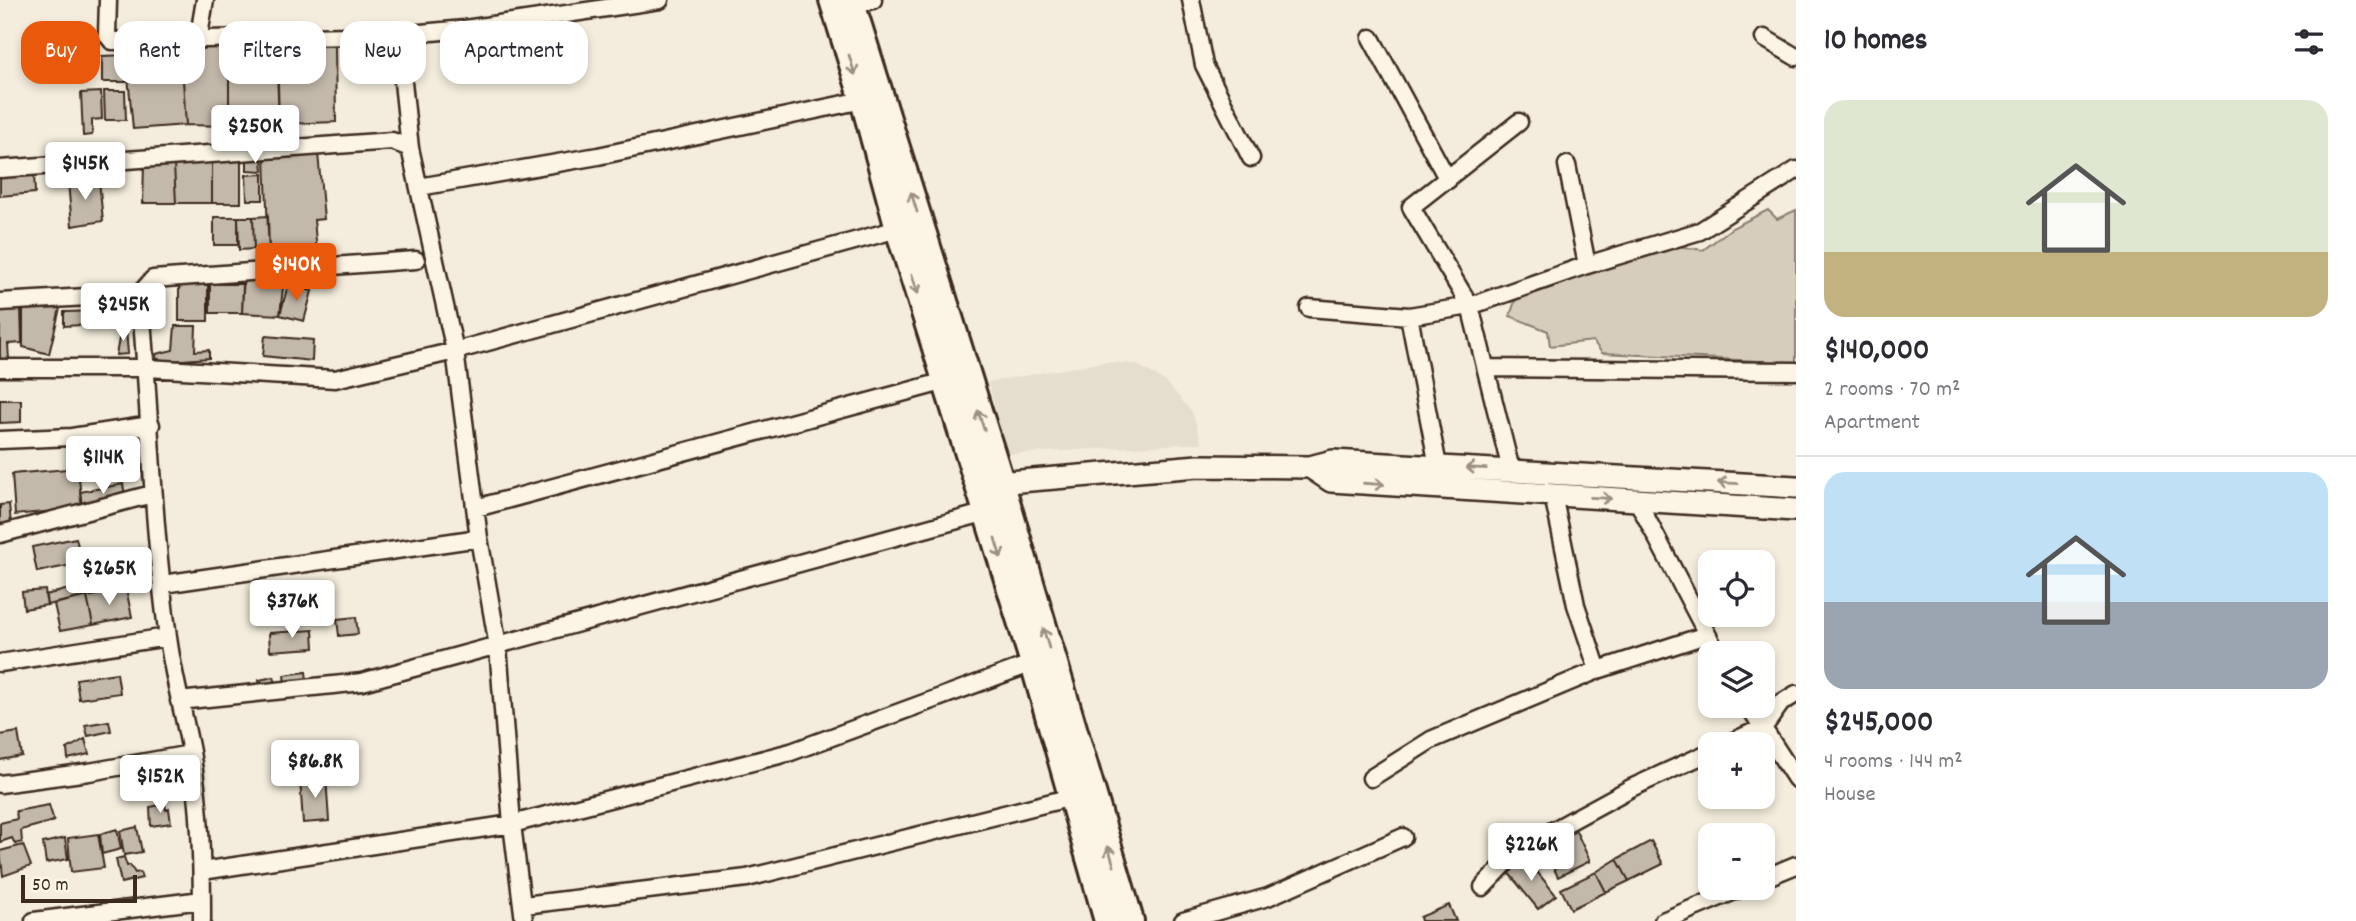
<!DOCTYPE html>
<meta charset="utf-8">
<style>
:root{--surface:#fff;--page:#f7f7f7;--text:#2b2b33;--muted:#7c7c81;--line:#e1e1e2;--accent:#ea580c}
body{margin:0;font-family:Dekko,sans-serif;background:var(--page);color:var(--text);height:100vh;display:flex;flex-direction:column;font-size:26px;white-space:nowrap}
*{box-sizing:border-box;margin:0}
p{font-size:23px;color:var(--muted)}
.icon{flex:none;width:38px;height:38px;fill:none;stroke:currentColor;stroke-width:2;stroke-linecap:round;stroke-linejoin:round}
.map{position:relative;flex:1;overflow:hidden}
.side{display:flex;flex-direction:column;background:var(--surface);width:560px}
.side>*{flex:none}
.top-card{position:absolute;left:21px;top:21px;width:665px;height:63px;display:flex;gap:14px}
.buttons{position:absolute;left:1698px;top:550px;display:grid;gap:14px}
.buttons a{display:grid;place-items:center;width:77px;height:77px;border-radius:14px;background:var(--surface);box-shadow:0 4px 10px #0003;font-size:35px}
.scale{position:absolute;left:21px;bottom:18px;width:116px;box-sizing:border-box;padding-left:7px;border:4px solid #3b2a1e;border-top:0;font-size:19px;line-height:24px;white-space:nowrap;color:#3b2a1e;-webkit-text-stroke:5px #fcf5e5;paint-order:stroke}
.price{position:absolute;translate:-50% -60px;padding:0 16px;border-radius:7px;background:#fff;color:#222;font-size:23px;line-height:46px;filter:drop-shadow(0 2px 4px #0008)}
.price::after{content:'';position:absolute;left:50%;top:42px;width:21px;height:16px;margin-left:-10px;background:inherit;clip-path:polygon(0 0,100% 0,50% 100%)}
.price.current{background:var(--accent);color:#fff}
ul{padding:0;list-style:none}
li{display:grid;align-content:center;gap:14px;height:371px;padding:0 28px}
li+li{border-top:2px solid var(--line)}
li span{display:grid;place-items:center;height:217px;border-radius:21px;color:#555}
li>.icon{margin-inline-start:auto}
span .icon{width:126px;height:126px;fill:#fffc;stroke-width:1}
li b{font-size:30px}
h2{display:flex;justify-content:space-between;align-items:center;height:84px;padding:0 28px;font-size:30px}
.pill{padding:0 24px;border-radius:21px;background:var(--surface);box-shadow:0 4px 10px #0003;font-size:24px;line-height:63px}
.pill.current{background:var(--accent);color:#fff}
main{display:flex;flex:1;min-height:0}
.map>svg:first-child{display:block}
</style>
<main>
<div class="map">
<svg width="1796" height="921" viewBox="0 0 1796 921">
<rect width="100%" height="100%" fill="#f4eddd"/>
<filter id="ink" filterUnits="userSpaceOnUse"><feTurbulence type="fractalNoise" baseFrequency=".0143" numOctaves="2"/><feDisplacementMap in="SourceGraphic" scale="14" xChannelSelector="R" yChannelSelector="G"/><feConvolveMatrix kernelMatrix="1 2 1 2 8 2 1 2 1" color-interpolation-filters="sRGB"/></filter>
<g filter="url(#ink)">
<path fill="#e5ddce" d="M 1105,362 L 1136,364 L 1166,382 L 1192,412 L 1202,443 L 1008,454 L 988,382 Z"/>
<path fill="#d6cdbd" stroke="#887c6e" stroke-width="2" d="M 1768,210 L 1777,219 L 1796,210 L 1796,363 L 1602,353 L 1593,341 L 1550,346 L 1548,331 L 1510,316 L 1516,298 L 1677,246 L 1703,250 L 1732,228 Z"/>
<path fill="#c3b9aa" stroke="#3b2a1e" stroke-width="2" d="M 335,44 L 336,122 L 279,124 L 277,46 Z
M 229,46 L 229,126 L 186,125 L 181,50 Z
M 229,46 L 277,46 L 277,70 L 229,70 Z
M 181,50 L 186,125 L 133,129 L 126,55 Z
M 126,55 L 127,82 L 102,82 L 102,56 Z
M 229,70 L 277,70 L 279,124 L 229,126 Z
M 104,91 L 125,91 L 126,120 L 105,120 Z
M 101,92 L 102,119 L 92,120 L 92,135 L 83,136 L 81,93 Z
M 318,153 L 324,219 L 314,220 L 317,252 L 269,256 L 265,158 Z
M 262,158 L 263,171 L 247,170 L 247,160 Z
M 241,160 L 241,203 L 212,203 L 212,161 Z
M 212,161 L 212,203 L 176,203 L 174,165 Z
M 144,164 L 174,165 L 176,203 L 143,203 Z
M 34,173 L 35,193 L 0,196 L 0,176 Z
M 263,174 L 263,200 L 247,200 L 246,175 Z
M 99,180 L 103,221 L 72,226 L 68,182 Z
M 268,216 L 269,251 L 254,249 L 253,217 Z
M 214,217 L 238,217 L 238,245 L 214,245 Z
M 238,217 L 253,217 L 254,249 L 239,250 Z
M 244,273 L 284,278 L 280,315 L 242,313 Z
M 210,284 L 243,284 L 242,313 L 210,313 Z
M 179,285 L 208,285 L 208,321 L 179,321 Z
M 288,285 L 312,291 L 304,321 L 280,315 Z
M 23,303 L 60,308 L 49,354 L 23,347 Z
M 21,306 L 22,343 L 8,344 L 9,360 L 0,361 L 0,307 Z
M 103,311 L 101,324 L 64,326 L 64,312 Z
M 175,326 L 196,326 L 195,351 L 209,350 L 209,358 L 157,362 L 156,354 L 173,350 Z
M 121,328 L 126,329 L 128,354 L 116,355 Z
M 265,336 L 313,340 L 312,361 L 263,356 Z
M 0,400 L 21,400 L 21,422 L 0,423 Z
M 78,468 L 82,508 L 15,515 L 12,474 Z
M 123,484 L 126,501 L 82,508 L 80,492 Z
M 9,504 L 11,524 L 0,527 L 0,505 Z
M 76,538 L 82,563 L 37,572 L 32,547 Z
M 133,553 L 139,577 L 114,583 L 108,559 Z
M 82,586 L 84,597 L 47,605 L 45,595 Z
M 126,589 L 132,617 L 93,625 L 87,597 Z
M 45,590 L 47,605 L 24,609 L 22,592 Z
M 84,597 L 87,597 L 93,625 L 60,631 L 54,604 Z
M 356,617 L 358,634 L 339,636 L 337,619 Z
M 313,630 L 314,648 L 270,651 L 269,633 Z
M 306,672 L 307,680 L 285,683 L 284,675 Z
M 117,673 L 120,693 L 79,699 L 76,679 Z
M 274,677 L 276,683 L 260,686 L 259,680 Z
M 109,721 L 111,731 L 88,736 L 85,725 Z
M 18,732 L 22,756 L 0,760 L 0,735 Z
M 85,739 L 89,754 L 68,759 L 67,749 Z
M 326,776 L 329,821 L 303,823 L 300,779 Z
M 165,804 L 166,810 L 169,809 L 171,823 L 151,826 L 150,807 Z
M 49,805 L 54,821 L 21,830 L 22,842 L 15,844 L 12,838 L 0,842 L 0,823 L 17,819 L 16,811 Z
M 137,827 L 142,852 L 124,855 L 120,831 Z
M 117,829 L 121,849 L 102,854 L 100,834 Z
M 1576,831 L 1590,861 L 1558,877 L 1543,846 Z
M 98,834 L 104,868 L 71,872 L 68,838 Z
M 65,838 L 68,859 L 46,863 L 43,843 Z
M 1651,841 L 1663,864 L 1629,881 L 1617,859 Z
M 23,845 L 31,866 L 3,876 L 0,851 Z
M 124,857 L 127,866 L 130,865 L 135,873 L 140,872 L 142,878 L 121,883 L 116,859 Z
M 1525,857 L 1556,895 L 1538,909 L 1507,871 Z
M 1617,859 L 1629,881 L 1606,892 L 1596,872 Z
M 1596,872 L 1606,892 L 1571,909 L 1561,889 Z
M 1449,905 L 1456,921 L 1421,921 L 1420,917 Z"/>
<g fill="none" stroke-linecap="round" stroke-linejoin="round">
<g stroke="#3b2a1e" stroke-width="21">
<path id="street" d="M 108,0 L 107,35 L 112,41 L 398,35
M 1191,0 L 1204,65 L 1251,158
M 853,6 L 873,0
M 1371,38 L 1448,180
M 1764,38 L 1796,57
M 198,41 L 205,0
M 1567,165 L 1587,265
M 0,169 L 392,141 L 410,148
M 419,187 L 598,156 L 863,100
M 140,294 C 150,408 152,524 168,637 C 173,676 184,714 191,752 C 201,807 202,866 202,921
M 0,302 L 140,294 L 153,279 L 416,260
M 1309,308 L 1409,316 L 1470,306 L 1587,265 L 1700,231 L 1796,170
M 1409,316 L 1438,466
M 0,368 L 147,368 L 335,379 L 455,351 L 898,229
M 1486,368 L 1796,371
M 0,440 L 72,437 L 151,425
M 1511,470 L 1470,306 L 1411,207 L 1519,122
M 1553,495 L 1576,605 L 1598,670
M 1637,500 L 1717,653
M 476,508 L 946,381
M 0,534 L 152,494
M 163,584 L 479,538
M 0,663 L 167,637
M 179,701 L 362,682 L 987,512
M 1748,705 L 1796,779
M 1727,744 L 1764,727 L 1781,703 L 1796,694
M 1371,778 L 1431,740 L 1598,670 L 1706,635
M 0,784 L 89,772 L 191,754
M 202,871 L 512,824 L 791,752 L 1033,663
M 1762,879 L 1796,865
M 1483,887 L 1519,849 L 1631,788 L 1710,752
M 524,905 L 747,878 L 1072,797
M 34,921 L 202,900
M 524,921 L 512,824 L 498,646 L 479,538 L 455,351 L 410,148 L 398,35 L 465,29 L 660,0
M 1183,921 L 1268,897 L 1403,837
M 1663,921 L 1744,887"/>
</g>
<g stroke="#3b2a1e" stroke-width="26">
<path id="secondary" d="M 1310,467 L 1331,481 L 1796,510
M 985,484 L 1198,466 L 1310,467 L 1333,461 L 1796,487"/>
</g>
<g stroke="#3b2a1e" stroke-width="30">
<path id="primary" d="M 832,0 L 863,100 L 898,229 L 1033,663 L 1107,921
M 851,0 L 1001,481 L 1131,921"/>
</g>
<use href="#street" stroke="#fcf5e5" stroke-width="16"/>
<use href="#secondary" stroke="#fcf5e5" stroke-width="21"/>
<use href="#primary" stroke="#fcf5e5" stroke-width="24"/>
</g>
<defs><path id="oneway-shaft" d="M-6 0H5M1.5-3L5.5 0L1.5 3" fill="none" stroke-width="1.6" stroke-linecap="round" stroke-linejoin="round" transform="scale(1.75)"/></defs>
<g stroke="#9c9082">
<use href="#oneway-shaft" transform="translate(852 65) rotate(73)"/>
<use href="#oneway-shaft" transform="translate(914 202) rotate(-107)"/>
<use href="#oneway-shaft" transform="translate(915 284) rotate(72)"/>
<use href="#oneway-shaft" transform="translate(981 420) rotate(-108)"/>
<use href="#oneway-shaft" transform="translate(1476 468) rotate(-177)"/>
<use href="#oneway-shaft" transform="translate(1728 483) rotate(-177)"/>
<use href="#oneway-shaft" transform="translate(1374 484) rotate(4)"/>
<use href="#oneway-shaft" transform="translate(1601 498) rotate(3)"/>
<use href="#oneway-shaft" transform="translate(998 548) rotate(73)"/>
<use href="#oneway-shaft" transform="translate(1046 638) rotate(-106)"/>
<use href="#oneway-shaft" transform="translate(1111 856) rotate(-107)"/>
</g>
</g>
</svg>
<div class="buttons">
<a><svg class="icon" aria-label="locate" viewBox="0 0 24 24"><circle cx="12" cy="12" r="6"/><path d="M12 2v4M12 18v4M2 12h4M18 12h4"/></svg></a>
<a><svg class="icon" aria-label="layers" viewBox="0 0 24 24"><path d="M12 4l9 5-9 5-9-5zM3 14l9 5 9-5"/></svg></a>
<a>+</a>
<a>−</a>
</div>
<div class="scale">50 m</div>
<b class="price" style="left:255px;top:165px">$250K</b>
<b class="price" style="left:85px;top:202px">$145K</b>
<b class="price current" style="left:296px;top:303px">$140K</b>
<b class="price" style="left:123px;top:343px">$245K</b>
<b class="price" style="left:103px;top:496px">$114K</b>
<b class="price" style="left:109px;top:607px">$265K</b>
<b class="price" style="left:292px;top:640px">$376K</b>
<b class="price" style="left:315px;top:800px">$86.8K</b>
<b class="price" style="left:160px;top:815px">$152K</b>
<b class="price" style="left:1531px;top:883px">$226K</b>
<div class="top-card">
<a class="pill current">Buy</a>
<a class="pill">Rent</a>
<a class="pill">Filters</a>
<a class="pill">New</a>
<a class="pill">Apartment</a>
</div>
</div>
<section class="side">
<h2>10 homes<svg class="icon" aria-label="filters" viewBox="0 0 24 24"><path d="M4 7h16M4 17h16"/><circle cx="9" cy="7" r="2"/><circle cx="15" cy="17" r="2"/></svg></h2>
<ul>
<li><span style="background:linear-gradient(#dfe7d0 70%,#c2b280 0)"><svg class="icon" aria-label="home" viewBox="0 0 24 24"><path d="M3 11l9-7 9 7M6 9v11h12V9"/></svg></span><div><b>$140,000</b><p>2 rooms · 70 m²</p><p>Apartment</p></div></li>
<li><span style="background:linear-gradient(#bfe0f5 60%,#9aa5b1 0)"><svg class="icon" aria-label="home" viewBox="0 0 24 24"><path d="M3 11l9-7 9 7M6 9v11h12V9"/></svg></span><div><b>$245,000</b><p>4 rooms · 144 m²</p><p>House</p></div></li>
</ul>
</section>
</main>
